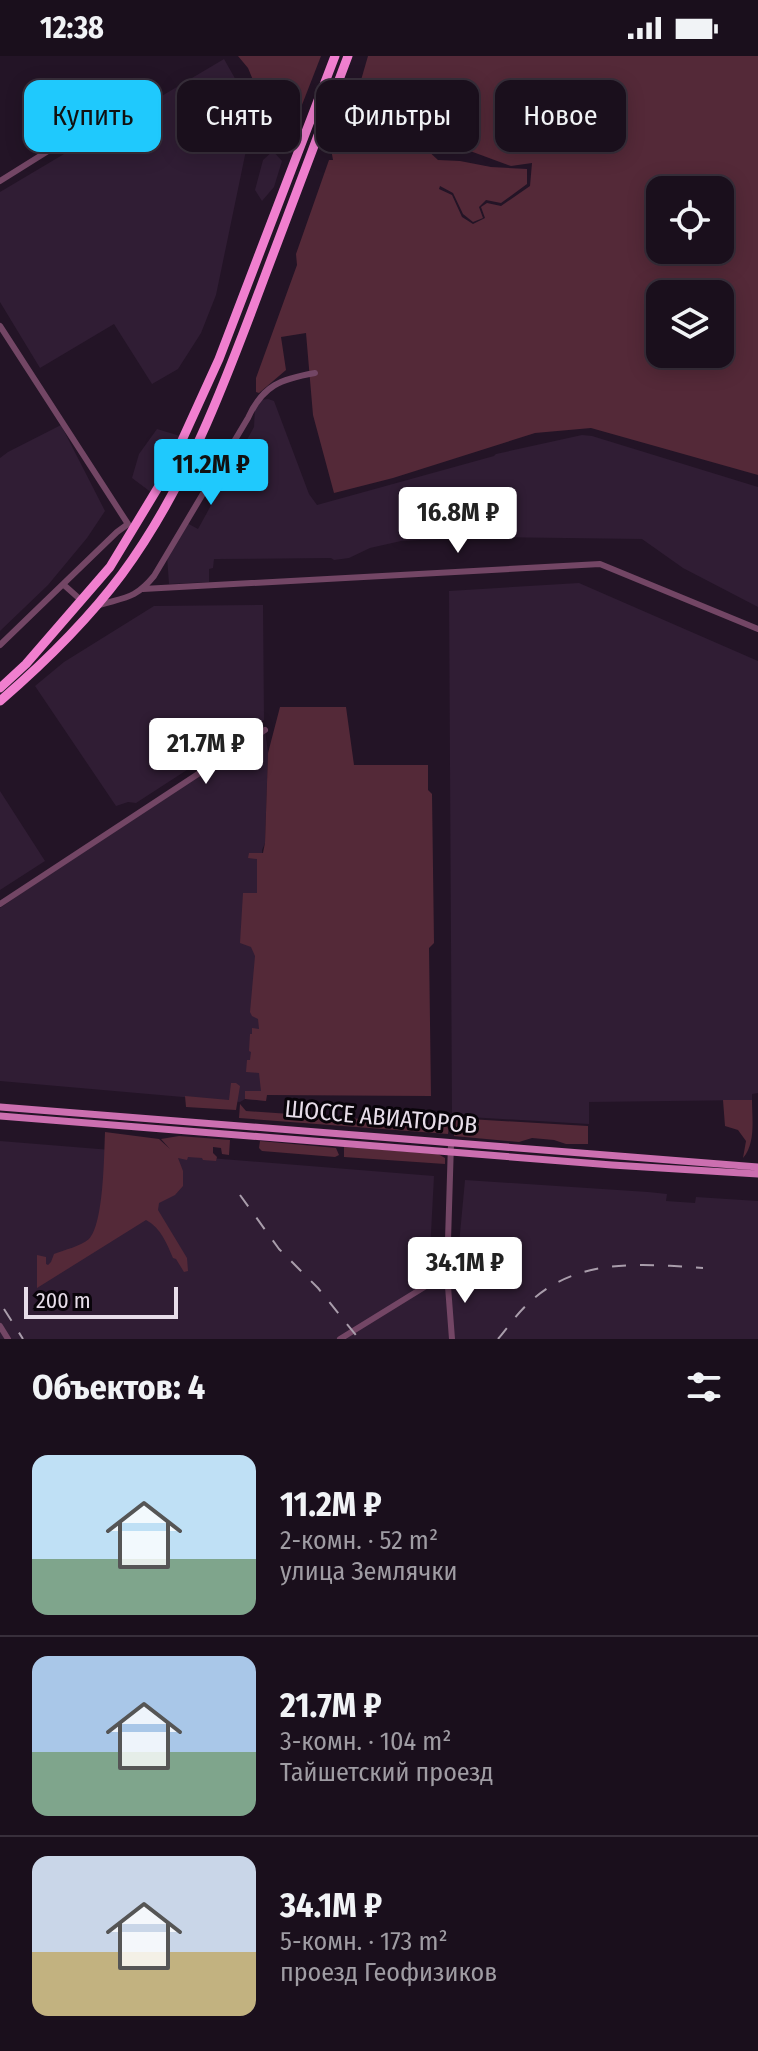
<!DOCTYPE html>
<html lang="ru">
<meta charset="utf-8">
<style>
:root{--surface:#1a0f1c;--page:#271d29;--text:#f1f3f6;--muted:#9f9ca3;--line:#382f3b;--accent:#1fc9fd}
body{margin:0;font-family:"Fira Sans Condensed",sans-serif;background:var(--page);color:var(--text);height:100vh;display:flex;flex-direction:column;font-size:30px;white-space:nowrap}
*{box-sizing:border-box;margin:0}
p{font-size:26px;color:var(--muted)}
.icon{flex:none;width:44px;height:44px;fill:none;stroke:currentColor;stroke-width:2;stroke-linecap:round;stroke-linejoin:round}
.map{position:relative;height:1283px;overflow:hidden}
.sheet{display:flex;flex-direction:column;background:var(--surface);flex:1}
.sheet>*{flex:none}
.banner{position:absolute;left:24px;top:24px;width:710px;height:72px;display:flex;gap:16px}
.fabs{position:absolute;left:646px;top:120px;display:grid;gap:16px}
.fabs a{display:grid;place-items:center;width:88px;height:88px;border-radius:16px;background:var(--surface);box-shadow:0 4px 20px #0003,0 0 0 2px var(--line);font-size:40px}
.scale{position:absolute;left:24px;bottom:20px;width:154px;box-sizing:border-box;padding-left:8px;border:4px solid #e7dde9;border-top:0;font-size:22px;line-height:28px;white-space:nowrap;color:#e7dde9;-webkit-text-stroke:6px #09040a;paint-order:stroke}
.price{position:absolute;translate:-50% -68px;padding:0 18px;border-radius:8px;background:#fff;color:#222;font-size:26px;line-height:52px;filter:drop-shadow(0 2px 4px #0008)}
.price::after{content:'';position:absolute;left:50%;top:48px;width:24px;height:18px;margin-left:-12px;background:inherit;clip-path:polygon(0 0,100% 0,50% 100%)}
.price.active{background:var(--accent);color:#111}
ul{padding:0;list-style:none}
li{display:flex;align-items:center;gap:24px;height:200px;padding:0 32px}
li+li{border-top:2px solid var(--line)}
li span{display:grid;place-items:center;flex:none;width:224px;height:160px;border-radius:16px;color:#555}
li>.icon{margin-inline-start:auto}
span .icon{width:96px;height:96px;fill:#fffc;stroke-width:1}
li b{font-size:34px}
h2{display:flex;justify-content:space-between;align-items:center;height:96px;padding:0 32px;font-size:34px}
.chip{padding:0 28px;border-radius:16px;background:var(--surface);box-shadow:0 4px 20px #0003,0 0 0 2px var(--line);font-size:28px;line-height:72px}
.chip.active{background:var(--accent);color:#111}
.status{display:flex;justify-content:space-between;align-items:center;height:56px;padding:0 40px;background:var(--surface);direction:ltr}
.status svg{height:22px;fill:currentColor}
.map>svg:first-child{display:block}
</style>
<div class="status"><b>12:38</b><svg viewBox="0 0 49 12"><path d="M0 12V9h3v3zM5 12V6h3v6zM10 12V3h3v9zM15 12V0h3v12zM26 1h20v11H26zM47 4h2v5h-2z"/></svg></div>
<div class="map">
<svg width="758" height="1283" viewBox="0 0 758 1283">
<rect width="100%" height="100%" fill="#231426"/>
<path fill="#301d34" d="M 224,3 L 254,56 L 216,239 L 201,277 L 178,313 L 152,328 L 114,268 L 40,312 L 0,246 L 0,136 Z
M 273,95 L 282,105 L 274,131 L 262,145 L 255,134 L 263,104 Z
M 268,343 L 274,345 L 309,438 L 317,449 L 494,400 L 496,398 L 582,379 L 592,380 L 758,431 L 758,551 L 683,512 L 642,483 L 479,481 L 401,485 L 370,492 L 349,502 L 334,504 L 331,502 L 214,503 L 213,512 L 209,513 L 209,526 L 169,528 L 167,500 L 187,467 L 198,473 L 254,371 L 255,351 L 261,344 Z
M 61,369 L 105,455 L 87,482 L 48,529 L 0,575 L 0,402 L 8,396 Z
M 157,373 L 180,380 L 152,437 L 132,422 L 139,398 Z
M 579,527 L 758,605 L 758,1037 L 752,1038 L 752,1044 L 589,1046 L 589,1068 L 452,1060 L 449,535 Z
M 263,549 L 264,664 L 136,747 L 128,746 L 116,750 L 35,630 L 64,606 L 154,550 Z
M 265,674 L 268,697 L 265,787 L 262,794 L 266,1045 L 245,1043 L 240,1046 L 0,1025 L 0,852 L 131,762 Z
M 0,735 L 45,805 L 0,834 Z
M 0,1085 L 434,1120 L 430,1196 L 458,1199 L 465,1124 L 648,1136 L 667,1138 L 666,1145 L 695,1147 L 696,1141 L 758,1145 L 758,1283 L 0,1283 Z"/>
<path fill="#542938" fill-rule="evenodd" d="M 238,0 L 321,0 L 286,90 L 255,88 L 265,53 L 248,12 Z
M 368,0 L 758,0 L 758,419 L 591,372 L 535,377 L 393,422 L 334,437 L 313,359 L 306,277 L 281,281 L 286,314 L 259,337 L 256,336 L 256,322 L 297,209 L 296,198 L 329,104 L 333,104 L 331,93 L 352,79 L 394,77 L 405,80 L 408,91 L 417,94 L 425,92 L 438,104 L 460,105 L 491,111 L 527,113 L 527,128 L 501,147 L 486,144 L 479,151 L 483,162 L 473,166 L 463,158 L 453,137 L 440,130 L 439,133 L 452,139 L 462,161 L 473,168 L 485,162 L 481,151 L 487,147 L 501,150 L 530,130 L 532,107 L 511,110 L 462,92 L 422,71 L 385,67 L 357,38 ZM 660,134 L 720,134 L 720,194 L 660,194 ZM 660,238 L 720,238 L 720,298 L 660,298 Z
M 280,651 L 346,651 L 354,709 L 428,709 L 428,734 L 432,738 L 434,887 L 429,892 L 431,1040 L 267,1039 L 266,1045 L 245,1043 L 245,1035 L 261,1035 L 259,1017 L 246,1016 L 247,1004 L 250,1004 L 251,996 L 249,995 L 250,978 L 252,978 L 252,972 L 259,973 L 258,963 L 252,960 L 250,956 L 255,900 L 251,891 L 240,887 L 243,837 L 257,837 L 257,803 L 248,802 L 249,797 L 263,797 L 265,787 L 268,697 Z
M 231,1027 L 236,1027 L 240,1030 L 236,1054 L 186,1051 L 185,1040 L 229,1044 Z
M 723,1044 L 752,1044 C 752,1062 756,1087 743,1102 L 746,1085 L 738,1074 L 725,1070 Z
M 240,1048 L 246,1055 L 449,1069 L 448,1078 L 239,1062 Z
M 453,1062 L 588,1070 L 588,1088 L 566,1088 L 554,1084 L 532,1082 L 519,1086 L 454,1080 Z
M 105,1076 L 159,1083 L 170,1093 L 161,1083 L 179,1080 L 230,1084 L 229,1099 L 222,1098 L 221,1092 L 213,1091 L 213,1097 L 217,1101 L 216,1105 L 203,1104 L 202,1102 L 188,1101 L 187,1104 L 178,1102 L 183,1115 L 183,1130 L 175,1139 L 159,1147 L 158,1154 L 187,1202 L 188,1215 L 184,1216 L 176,1203 L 173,1202 C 167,1188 161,1172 146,1164 L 37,1232 L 37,1199 L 46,1201 L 46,1208 L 48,1209 L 51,1206 L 54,1198 C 64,1194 81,1190 89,1183 C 104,1168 104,1098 105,1076 Z
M 260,1085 L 336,1092 L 339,1099 L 335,1101 L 262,1095 L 259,1092 Z
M 344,1091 L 438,1098 L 445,1102 L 445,1108 L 344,1101 Z"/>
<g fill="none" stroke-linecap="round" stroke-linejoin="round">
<path stroke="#734665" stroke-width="6" d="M 0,125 L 104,60
M 0,270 L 128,468 L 117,476 L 0,589
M 64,529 L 82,545
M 143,533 L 600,508 L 758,573
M 99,549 C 126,541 135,543 154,520 L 248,362 C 263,329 281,323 315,317
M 0,848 L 265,674
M 451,1087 L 447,1217 L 452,1283
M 0,1270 L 8,1283
M 340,1283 L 447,1217"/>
<path stroke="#cc6fb0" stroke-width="7" d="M 0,1051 L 758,1111
M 0,1060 L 612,1109 L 758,1118"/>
<path stroke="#f07fcf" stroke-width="9" d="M 0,632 L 26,608 L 110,511 L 168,415 L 219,303 L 335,0
M 0,645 C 44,607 87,565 122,518 C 189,427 227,321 266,217 C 293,144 321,72 348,0"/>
<path stroke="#a99dab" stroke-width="2" stroke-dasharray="14 14" stroke-linecap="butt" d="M 240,1139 L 279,1193 L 318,1232 L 359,1283
M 4,1253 L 23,1283
M 498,1283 C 509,1270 518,1256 531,1245 C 579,1201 643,1208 703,1212"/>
</g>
<g text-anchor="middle" stroke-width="6" stroke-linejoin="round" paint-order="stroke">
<g font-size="24" fill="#e7dde9" stroke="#09040a">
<text transform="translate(381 1061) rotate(5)" y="8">ШОССЕ АВИАТОРОВ</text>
</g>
</g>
</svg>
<div class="fabs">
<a><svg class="icon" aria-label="locate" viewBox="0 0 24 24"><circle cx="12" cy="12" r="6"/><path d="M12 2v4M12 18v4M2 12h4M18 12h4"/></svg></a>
<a><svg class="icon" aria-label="layers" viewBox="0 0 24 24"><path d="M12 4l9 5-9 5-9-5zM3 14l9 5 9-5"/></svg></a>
</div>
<div class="scale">200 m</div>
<b class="price active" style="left:211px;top:451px">11.2M ₽</b>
<b class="price" style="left:458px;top:499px">16.8M ₽</b>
<b class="price" style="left:206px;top:730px">21.7M ₽</b>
<b class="price" style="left:465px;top:1249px">34.1M ₽</b>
<div class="banner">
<a class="chip active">Купить</a>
<a class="chip">Снять</a>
<a class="chip">Фильтры</a>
<a class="chip">Новое</a>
</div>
</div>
<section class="sheet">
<h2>Объектов: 4<svg class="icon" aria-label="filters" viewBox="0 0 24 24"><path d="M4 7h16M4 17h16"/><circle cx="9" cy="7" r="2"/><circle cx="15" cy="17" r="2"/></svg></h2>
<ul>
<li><span style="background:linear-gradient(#bfe0f5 65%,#7fa58c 0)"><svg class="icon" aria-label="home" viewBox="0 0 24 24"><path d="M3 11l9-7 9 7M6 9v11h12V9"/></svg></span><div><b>11.2M ₽</b><p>2-комн. · 52 m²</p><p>улица Землячки</p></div></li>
<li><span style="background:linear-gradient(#a9c7e8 60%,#7fa58c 0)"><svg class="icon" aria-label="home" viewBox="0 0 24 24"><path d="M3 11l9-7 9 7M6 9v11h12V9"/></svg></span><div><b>21.7M ₽</b><p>3-комн. · 104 m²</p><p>Тайшетский проезд</p></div></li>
<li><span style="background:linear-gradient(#c9d6e8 60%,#c2b280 0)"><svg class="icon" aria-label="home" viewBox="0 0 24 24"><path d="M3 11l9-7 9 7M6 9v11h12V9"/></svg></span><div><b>34.1M ₽</b><p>5-комн. · 173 m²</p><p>проезд Геофизиков</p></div></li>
</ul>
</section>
